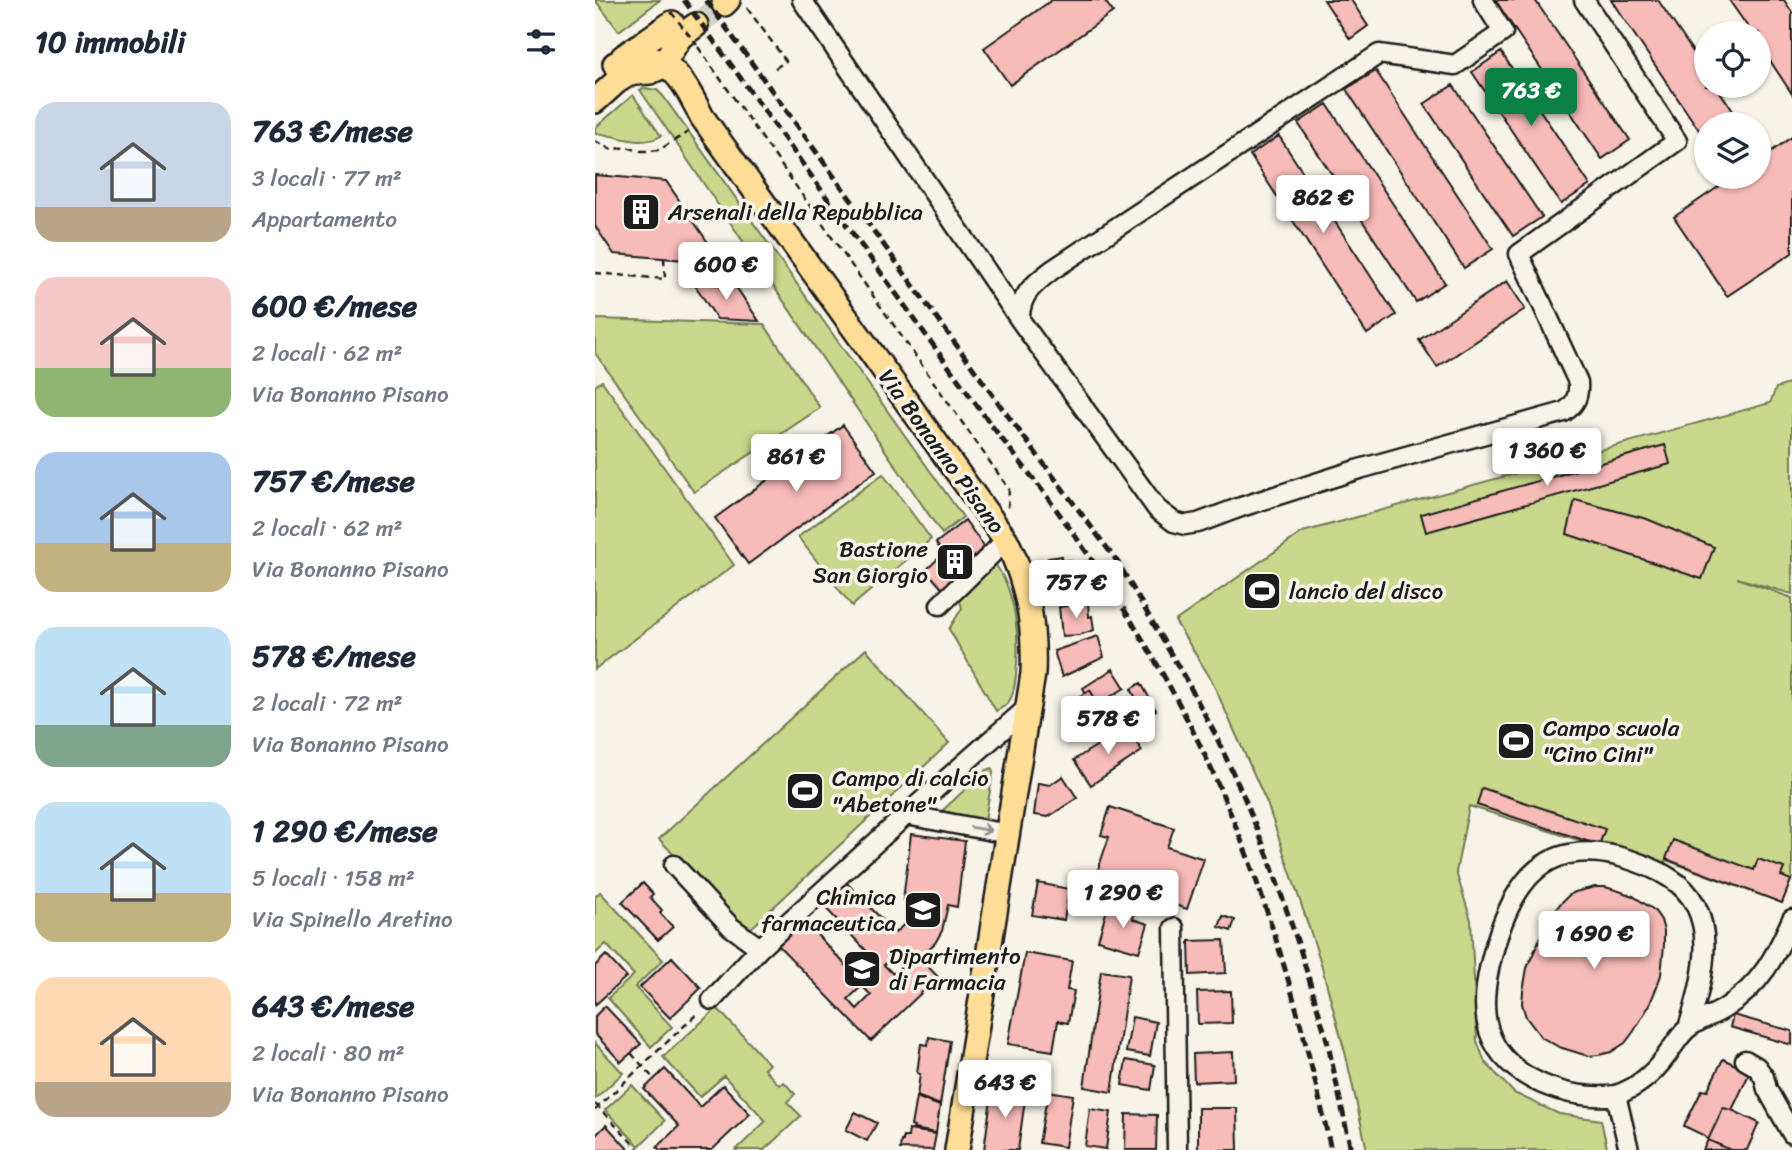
<!DOCTYPE html>
<html lang="it">
<meta charset="utf-8">
<style>
:root{--surface:#fff;--page:#f2f2f3;--text:#1f2937;--muted:#747a83;--accent:#0b8043}
body{margin:0;font-family:Sriracha,sans-serif;background:var(--page);color:var(--text);height:100vh;display:flex;flex-direction:column;font-size:26px;white-space:nowrap}
*{box-sizing:border-box;margin:0}
p{font-size:23px;color:var(--muted)}
.icon{flex:none;width:38px;height:38px;fill:none;stroke:currentColor;stroke-width:2;stroke-linecap:round;stroke-linejoin:round}
.map{position:relative;flex:1;overflow:hidden}
.details{display:flex;flex-direction:column;background:var(--surface);width:595px}
.details>*{flex:none}
.tools{position:absolute;left:1099px;top:21px;display:grid;gap:14px}
.tools a{display:grid;place-items:center;width:77px;height:77px;border-radius:50%;background:var(--surface);box-shadow:0 2px 5px #0004;font-size:35px}
.price{position:absolute;translate:-50% -60px;padding:0 16px;border-radius:7px;background:#fff;color:#222;font-size:23px;line-height:46px;filter:drop-shadow(0 2px 4px #0008)}
.price::after{content:'';position:absolute;left:50%;top:42px;width:21px;height:16px;margin-left:-10px;background:inherit;clip-path:polygon(0 0,100% 0,50% 100%)}
.price.current{background:var(--accent);color:#fff}
ul{padding:0;list-style:none}
li{display:flex;align-items:center;gap:21px;height:175px;padding:0 35px}
li span{display:grid;place-items:center;flex:none;width:196px;height:140px;border-radius:21px;color:#555}
li>.icon{margin-inline-start:auto}
span .icon{width:84px;height:84px;fill:#fffc;stroke-width:1}
li b{font-size:30px}
h2{display:flex;justify-content:space-between;align-items:center;height:84px;padding:0 35px;font-size:30px}
main{display:flex;flex:1;min-height:0}
.map>svg:first-child{display:block}
</style>
<main>
<section class="details">
<h2>10 immobili<svg class="icon" aria-label="filters" viewBox="0 0 24 24"><path d="M4 7h16M4 17h16"/><circle cx="9" cy="7" r="2"/><circle cx="15" cy="17" r="2"/></svg></h2>
<ul>
<li><span style="background:linear-gradient(#c9d6e8 75%,#b9a48a 0)"><svg class="icon" aria-label="home" viewBox="0 0 24 24"><path d="M3 11l9-7 9 7M6 9v11h12V9"/></svg></span><div><b>763 €/mese</b><p>3 locali · 77 m²</p><p>Appartamento</p></div></li>
<li><span style="background:linear-gradient(#f6c9c9 65%,#8fb573 0)"><svg class="icon" aria-label="home" viewBox="0 0 24 24"><path d="M3 11l9-7 9 7M6 9v11h12V9"/></svg></span><div><b>600 €/mese</b><p>2 locali · 62 m²</p><p>Via Bonanno Pisano</p></div></li>
<li><span style="background:linear-gradient(#a9c7e8 65%,#c2b280 0)"><svg class="icon" aria-label="home" viewBox="0 0 24 24"><path d="M3 11l9-7 9 7M6 9v11h12V9"/></svg></span><div><b>757 €/mese</b><p>2 locali · 62 m²</p><p>Via Bonanno Pisano</p></div></li>
<li><span style="background:linear-gradient(#bfe0f5 70%,#7fa58c 0)"><svg class="icon" aria-label="home" viewBox="0 0 24 24"><path d="M3 11l9-7 9 7M6 9v11h12V9"/></svg></span><div><b>578 €/mese</b><p>2 locali · 72 m²</p><p>Via Bonanno Pisano</p></div></li>
<li><span style="background:linear-gradient(#bfe0f5 65%,#c2b280 0)"><svg class="icon" aria-label="home" viewBox="0 0 24 24"><path d="M3 11l9-7 9 7M6 9v11h12V9"/></svg></span><div><b>1 290 €/mese</b><p>5 locali · 158 m²</p><p>Via Spinello Aretino</p></div></li>
<li><span style="background:linear-gradient(#ffd9b3 75%,#b9a48a 0)"><svg class="icon" aria-label="home" viewBox="0 0 24 24"><path d="M3 11l9-7 9 7M6 9v11h12V9"/></svg></span><div><b>643 €/mese</b><p>2 locali · 80 m²</p><p>Via Bonanno Pisano</p></div></li>
</ul>
</section>
<div class="map">
<svg width="1197" height="1150" viewBox="0 0 1197 1150">
<rect width="100%" height="100%" fill="#f7f3e8"/>
<filter id="ink" filterUnits="userSpaceOnUse"><feTurbulence type="fractalNoise" baseFrequency=".0143" numOctaves="2"/><feDisplacementMap in="SourceGraphic" scale="14" xChannelSelector="R" yChannelSelector="G"/><feConvolveMatrix kernelMatrix="1 2 1 2 8 2 1 2 1" color-interpolation-filters="sRGB"/></filter>
<g filter="url(#ink)">
<path fill="#c9d88c" stroke="#727a54" stroke-width="2" d="M 0,0 L 65,0 L 24,31 Z
M 49,88 L 62,90 L 68,96 L 368,517 L 347,534 L 45,90 Z
M 38,95 L 66,136 C 45,148 22,135 0,133 L 0,128 Z
M 0,319 L 169,324 L 225,408 L 99,492 L 0,353 Z
M 7,381 L 139,565 L 0,669 L 0,386 Z
M 1197,383 L 1197,594 L 1142,578 L 1197,598 L 1197,878 L 1187,903 L 1071,860 L 1067,866 L 874,806 L 861,872 L 876,920 L 882,1041 L 890,1062 L 919,1093 L 964,1114 L 1006,1120 L 1012,1148 L 1009,1150 L 772,1150 L 751,1056 L 725,960 L 672,803 L 616,679 L 580,621 L 708,532 L 1175,403 L 1181,388 Z
M 288,474 L 336,539 L 257,606 L 203,537 Z
M 398,561 C 422,592 425,638 421,675 C 420,683 419,695 414,701 C 412,705 405,709 401,711 L 354,629 L 367,608 L 364,598 Z
M 271,649 L 354,743 L 152,932 L 64,839 Z
M 397,768 L 398,773 L 390,820 L 347,811 L 391,770 Z
M 5,892 L 68,960 L 40,987 L 77,1027 L 56,1047 L 13,998 L 39,975 L 11,944 L 0,954 L 0,897 Z
M 122,1008 L 174,1064 L 169,1069 L 184,1085 L 189,1082 L 200,1094 L 192,1102 L 206,1116 L 169,1150 L 141,1150 L 171,1121 L 129,1076 L 105,1097 L 68,1057 Z
M 0,1043 L 28,1073 L 0,1099 Z
M 37,1085 L 70,1121 L 44,1146 L 10,1110 Z"/>
<path fill="#f7bbb8" stroke="#1c1c1c" stroke-width="2" fill-rule="evenodd" d="M 457,0 L 509,0 L 518,12 L 415,85 L 389,48 Z
M 729,0 L 756,0 L 773,26 L 755,39 Z
M 900,0 L 940,0 L 1035,140 L 1007,159 Z
M 1016,0 L 1063,0 L 1111,71 L 1111,86 L 1121,86 L 1138,111 L 1119,124 L 1111,124 L 1111,129 L 1106,133 Z
M 1134,0 L 1189,0 L 1197,12 L 1197,94 L 1164,44 L 1164,33 L 1157,33 Z
M 906,52 L 995,185 L 966,204 L 877,72 Z
M 781,71 L 898,249 L 869,268 L 751,89 Z
M 858,85 L 947,217 L 918,236 L 829,104 Z
M 732,104 L 850,283 L 821,302 L 703,123 Z
M 684,136 L 801,315 L 772,334 L 655,155 Z
M 1197,137 L 1197,253 L 1132,296 L 1079,217 L 1138,177 L 1164,177 L 1164,160 Z
M 0,175 L 71,181 L 127,263 L 19,254 L 0,226 Z
M 912,281 L 930,309 L 842,367 L 824,340 Z
M 98,282 L 141,287 L 164,321 L 122,319 Z
M 248,425 L 281,471 L 153,564 L 120,518 Z
M 1070,445 L 1075,464 L 831,532 L 826,514 Z
M 980,500 L 1052,519 L 1119,547 L 1107,579 L 972,534 Z
M 370,520 L 392,551 L 350,592 L 331,570 L 348,554 L 341,543 Z
M 467,556 L 467,561 L 475,560 L 480,566 L 481,598 L 459,601 L 453,558 Z
M 493,603 L 494,617 L 497,616 L 499,630 L 484,635 L 467,636 L 464,607 Z
M 503,636 L 509,657 L 467,677 L 459,651 Z
M 518,669 L 530,688 L 503,704 L 495,690 L 491,693 L 488,688 Z
M 546,683 L 561,710 L 550,715 L 536,689 Z
M 495,690 L 505,707 L 483,721 L 472,704 Z
M 531,727 L 547,751 L 496,785 L 479,760 Z
M 468,776 L 482,798 L 453,817 L 439,815 L 443,783 L 455,785 Z
M 887,788 L 1010,829 L 1004,845 L 882,805 Z
M 515,807 L 579,828 L 572,847 L 609,859 L 592,909 L 500,878 L 514,837 L 506,835 Z
M 316,834 L 370,841 L 362,907 L 353,905 L 347,931 L 340,943 L 324,957 L 343,977 L 276,1041 L 182,944 L 207,919 L 263,978 L 281,961 L 225,902 L 248,879 L 300,933 L 316,918 L 319,901 L 308,900 ZM 301,953 L 311,962 L 298,974 L 289,965 ZM 267,986 L 276,995 L 262,1009 L 253,999 Z
M 1078,840 L 1159,870 L 1163,859 L 1189,868 L 1186,876 L 1196,880 L 1187,903 L 1071,859 Z
M 48,883 L 58,894 L 55,897 L 67,910 L 65,913 L 78,927 L 63,940 L 27,902 Z
M 443,883 L 474,889 L 469,920 L 437,915 Z
M 1000,887 L 1010,887 L 1024,891 L 1038,896 L 1059,910 L 1066,920 L 1069,931 L 1069,945 L 1066,975 L 1061,989 L 1054,1006 L 1039,1031 L 1030,1043 L 1016,1052 L 1004,1055 L 993,1056 L 964,1047 L 946,1037 L 931,1017 L 927,1004 L 928,991 L 932,968 L 952,922 L 965,904 L 974,895 L 980,892 Z
M 513,906 L 539,914 L 538,919 L 553,924 L 544,952 L 503,940 Z
M 628,916 L 640,920 L 636,931 L 624,927 Z
M 629,940 L 631,973 L 595,975 L 594,941 Z
M 430,953 L 477,961 L 472,990 L 479,991 L 473,1023 L 463,1021 L 458,1051 L 413,1044 Z
M 11,955 L 31,977 L 0,1005 L 0,966 Z
M 77,957 L 106,988 L 75,1018 L 45,987 Z
M 506,971 L 534,975 L 517,1092 L 489,1087 Z
M 636,991 L 637,1023 L 603,1024 L 602,992 Z
M 10,1006 L 46,1044 L 26,1062 L 0,1034 L 0,1016 Z
M 1138,1015 L 1197,1031 L 1197,1045 L 1135,1027 Z
M 537,1017 L 561,1022 L 555,1056 L 531,1052 Z
M 334,1037 L 355,1041 L 345,1105 L 322,1096 L 325,1074 L 322,1073 L 326,1044 L 333,1045 Z
M 638,1052 L 639,1080 L 599,1082 L 598,1054 Z
M 1128,1059 L 1155,1072 L 1137,1110 L 1128,1108 L 1113,1140 L 1108,1135 L 1089,1126 L 1107,1090 L 1112,1091 Z
M 531,1060 L 560,1065 L 556,1090 L 527,1085 Z
M 70,1069 L 105,1107 L 128,1085 L 155,1114 L 117,1150 L 65,1150 L 62,1147 L 84,1126 L 49,1089 Z
M 407,1089 L 431,1092 L 423,1150 L 389,1150 L 397,1091 L 407,1092 Z
M 453,1091 L 478,1095 L 470,1147 L 444,1143 Z
M 321,1097 L 345,1106 L 341,1133 L 318,1129 L 319,1127 L 316,1126 Z
M 603,1108 L 642,1108 L 643,1150 L 603,1150 Z
M 1128,1108 L 1137,1110 L 1164,1123 L 1152,1150 L 1136,1150 L 1113,1140 Z
M 495,1109 L 516,1112 L 511,1149 L 490,1146 Z
M 260,1112 L 282,1123 L 272,1141 L 251,1130 Z
M 531,1114 L 562,1115 L 561,1150 L 530,1150 Z
M 11,1125 L 34,1150 L 0,1150 L 0,1136 Z
M 314,1130 L 341,1134 L 338,1150 L 305,1149 L 306,1141 L 308,1141 L 308,1137 L 313,1137 Z
M 1113,1140 L 1136,1150 L 1108,1150 Z"/>
<g fill="none" stroke-linecap="round" stroke-linejoin="round">
<path stroke="#d6d3c9" stroke-width="23" stroke-dasharray="23 11" stroke-linecap="butt" d="M 101,25 L 129,4"/>
<g stroke="#1c1c1c" stroke-width="23">
<path id="minor" d="M 207,0 L 425,320
M 888,0 L 908,32 L 860,65 L 784,54 L 457,270 C 439,284 424,295 425,320 L 562,509 L 579,522 L 590,525 L 603,523 L 646,507 L 761,470 L 969,412 C 981,404 984,396 983,382 L 924,254 L 1082,141 L 989,0
M 345,605 L 411,540
M 311,815 L 413,834
M 79,865 L 136,927 L 165,948
M 579,928 L 582,1150
M 117,1000 L 165,948 L 311,815 L 432,708
M 1150,1060 L 1162,1067 L 1169,1077 L 1172,1089 L 1197,1134
M 1021,1095 C 976,1102 909,1079 894,1031 C 885,1003 893,969 901,942 C 920,880 951,839 1022,856 C 1041,861 1058,867 1075,878 C 1128,911 1108,981 1093,1028
M 1034,1150 L 1021,1095 C 1042,1088 1059,1073 1072,1055 C 1078,1047 1084,1036 1092,1029 C 1102,1020 1118,1016 1130,1008 C 1166,985 1180,957 1197,919"/>
</g>
<g stroke="#1c1c1c" stroke-width="28">
<path id="major" d="M 129,4 L 133,0
M 28,57 L 77,23
M 20,64 C 68,41 88,79 107,117 L 411,540 C 433,583 440,626 438,674 L 362,1150
M 0,101 L 21,82 L 32,75 L 40,73 L 55,72 L 66,67 L 85,37 L 101,25"/>
</g>
<path stroke="#1c1c1c" stroke-width="2.5" stroke-dasharray="7 5" stroke-linecap="butt" d="M 152,8 L 191,61 L 176,71
M 103,47 L 414,489 L 413,509
M 0,141 L 17,150 L 31,147 L 45,151 L 55,151 L 64,150 L 93,132
M 0,273 L 70,279 L 69,258
M 36,1053 L 59,1079
M 0,1104 L 44,1150
M 0,1110 L 104,1012"/>
<use href="#minor" stroke="#f7f3e8" stroke-width="18"/>
<use href="#major" stroke="#fedd96" stroke-width="23"/>
<path stroke="#1c1c1c" stroke-width="5" stroke-dasharray="10 5" stroke-linecap="butt" d="M 89,0 C 190,139 290,279 391,418 C 410,444 430,467 449,493 C 506,569 562,657 604,743 C 667,873 705,1010 736,1150
M 111,0 L 410,412 L 522,561 L 594,685 L 620,734 L 649,797 L 674,859 L 705,949 L 732,1040 L 756,1150"/>
<path stroke="#1c1c1c" stroke-width="2.5" stroke-dasharray="7 5" stroke-linecap="butt" d="M 76,12 L 102,45"/>
</g>
<defs><path id="oneway-shaft" d="M-6 0H5M1.5-3L5.5 0L1.5 3" fill="none" stroke-width="1.6" stroke-linecap="round" stroke-linejoin="round" transform="scale(1.75)"/></defs>
<use stroke="#94928c" href="#oneway-shaft" transform="translate(386 829) rotate(10)"/>
</g>
<defs>
<g id="building-square" transform="scale(2.0125)"><rect x="-9" y="-9" width="18" height="18" rx="4" fill="#1c1c1c" stroke="#f7f3e8"/><path d="M-4-6H4V6H1V3H-1V6H-4ZM-2.5-4.3h1.7v1.8h-1.7ZM.8-4.3h1.7v1.8H.8ZM-2.5-1h1.7V.8h-1.7ZM.8-1h1.7V.8H.8Z" fill="#fff"/></g>
<g id="stadium-square" transform="scale(2.0125)"><rect x="-9" y="-9" width="18" height="18" rx="4" fill="#1c1c1c" stroke="#f7f3e8"/><path d="M0-5a6.5 5 0 1 0 0 10a6.5 5 0 1 0 0-10ZM-3.5-1.8h7v3.6h-7Z" fill="#fff"/></g>
<g id="university-square" transform="scale(2.0125)"><rect x="-9" y="-9" width="18" height="18" rx="4" fill="#1c1c1c" stroke="#f7f3e8"/><path d="M0-5L7-2L0 1L-7-2ZM-4 1L0 2.5L4 1V4Q0 6-4 4Z" fill="#fff"/></g>
</defs>
<g fill-rule="evenodd">
<use href="#building-square" x="46" y="212"/>
<use href="#building-square" x="360" y="562"/>
<use href="#stadium-square" x="667" y="591"/>
<use href="#stadium-square" x="921" y="741"/>
<use href="#stadium-square" x="210" y="791"/>
<use href="#university-square" x="328" y="910"/>
<use href="#university-square" x="267" y="969"/>
</g>
<g text-anchor="middle" stroke-width="7" stroke-linejoin="round" paint-order="stroke">
<g font-size="23" fill="#1c1c1c" stroke="#f7f3e8" text-anchor="start">
<text x="73" y="220">Arsenali della Repubblica</text>
<text x="333" y="557" text-anchor="end">Bastione<tspan x="333" dy="26">San Giorgio</tspan></text>
<text x="694" y="599">lancio del disco</text>
<text x="948" y="736">Campo scuola<tspan x="948" dy="26">"Cino Cini"</tspan></text>
<text x="237" y="786">Campo di calcio<tspan x="237" dy="26">"Abetone"</tspan></text>
<text x="301" y="905" text-anchor="end">Chimica<tspan x="301" dy="26">farmaceutica</tspan></text>
<text x="294" y="964">Dipartimento<tspan x="294" dy="26">di Farmacia</tspan></text>
</g>
<g font-size="23" fill="#1c1c1c" stroke="#f7f3e8">
<text transform="translate(347 451) rotate(54)" y="8">Via Bonanno Pisano</text>
</g>
</g>
</svg>
<div class="tools">
<a><svg class="icon" aria-label="locate" viewBox="0 0 24 24"><circle cx="12" cy="12" r="6"/><path d="M12 2v4M12 18v4M2 12h4M18 12h4"/></svg></a>
<a><svg class="icon" aria-label="layers" viewBox="0 0 24 24"><path d="M12 4l9 5-9 5-9-5zM3 14l9 5 9-5"/></svg></a>
</div>
<b class="price current" style="left:936px;top:128px">763 €</b>
<b class="price" style="left:728px;top:235px">862 €</b>
<b class="price" style="left:131px;top:302px">600 €</b>
<b class="price" style="left:952px;top:488px">1 360 €</b>
<b class="price" style="left:201px;top:494px">861 €</b>
<b class="price" style="left:481px;top:620px">757 €</b>
<b class="price" style="left:513px;top:756px">578 €</b>
<b class="price" style="left:528px;top:930px">1 290 €</b>
<b class="price" style="left:999px;top:971px">1 690 €</b>
<b class="price" style="left:410px;top:1120px">643 €</b>
</div>
</main>
